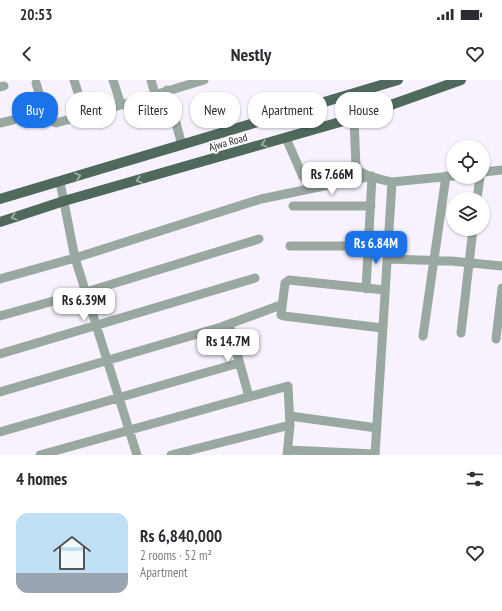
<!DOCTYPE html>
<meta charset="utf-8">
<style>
:root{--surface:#fff;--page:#f7f7f7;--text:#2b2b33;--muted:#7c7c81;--line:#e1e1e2;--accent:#1a73e8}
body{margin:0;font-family:"PT Sans Narrow",sans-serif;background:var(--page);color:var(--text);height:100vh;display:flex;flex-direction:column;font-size:15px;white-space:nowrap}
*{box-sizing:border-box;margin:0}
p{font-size:13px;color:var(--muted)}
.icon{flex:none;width:22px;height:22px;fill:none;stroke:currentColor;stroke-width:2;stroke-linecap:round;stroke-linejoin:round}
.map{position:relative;height:375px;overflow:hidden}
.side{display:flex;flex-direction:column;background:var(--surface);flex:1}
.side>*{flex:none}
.guide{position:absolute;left:12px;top:12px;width:478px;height:36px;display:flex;gap:8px}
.fabs{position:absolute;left:446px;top:60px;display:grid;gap:8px}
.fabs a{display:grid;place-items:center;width:44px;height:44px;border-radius:50%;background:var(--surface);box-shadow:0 1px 3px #0004;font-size:20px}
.price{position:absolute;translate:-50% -34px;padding:0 9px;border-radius:8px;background:#fff;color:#222;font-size:13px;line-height:26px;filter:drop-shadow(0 1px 2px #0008)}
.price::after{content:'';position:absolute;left:50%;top:24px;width:12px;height:9px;margin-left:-6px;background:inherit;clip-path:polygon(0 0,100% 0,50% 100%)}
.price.active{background:var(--accent);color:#fff}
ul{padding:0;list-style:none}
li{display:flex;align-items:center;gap:12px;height:100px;padding:0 16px}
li+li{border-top:1px solid var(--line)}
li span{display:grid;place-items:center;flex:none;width:112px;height:80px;border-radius:12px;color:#555}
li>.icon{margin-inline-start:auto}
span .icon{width:48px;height:48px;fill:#fffc;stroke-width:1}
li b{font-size:17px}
h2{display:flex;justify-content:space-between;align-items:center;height:48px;padding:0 16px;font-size:17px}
.chip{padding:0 14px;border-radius:16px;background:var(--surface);box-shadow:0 1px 3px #0004;font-size:14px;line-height:36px}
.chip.active{background:var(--accent);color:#fff}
.status{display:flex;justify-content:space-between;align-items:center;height:28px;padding:0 20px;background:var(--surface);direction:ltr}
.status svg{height:11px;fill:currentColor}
header{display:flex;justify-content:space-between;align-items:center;height:52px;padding:0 16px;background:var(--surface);font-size:18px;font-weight:800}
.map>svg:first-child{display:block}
</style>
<div class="status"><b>20:53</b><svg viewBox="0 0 49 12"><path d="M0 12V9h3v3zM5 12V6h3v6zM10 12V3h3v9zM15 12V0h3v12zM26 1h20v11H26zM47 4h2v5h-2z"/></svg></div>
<header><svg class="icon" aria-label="back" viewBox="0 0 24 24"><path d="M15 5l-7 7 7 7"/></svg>Nestly<svg class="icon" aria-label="heart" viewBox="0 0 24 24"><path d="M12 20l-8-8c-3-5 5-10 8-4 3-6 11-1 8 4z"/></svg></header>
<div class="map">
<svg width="502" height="375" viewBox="0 0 502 375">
<rect width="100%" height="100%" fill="#f7f2fe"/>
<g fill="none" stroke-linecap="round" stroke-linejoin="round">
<path stroke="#99a8a1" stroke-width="9" d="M 74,0 L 85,35
M 113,0 L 121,25 L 204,0
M 151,0 L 155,14
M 36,3 L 47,39 L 56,43 L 121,25
M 0,7 L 4,6
M 167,10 L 182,65
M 347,15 L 354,38 L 356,87 C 363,97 381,99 392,102 L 375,375
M 0,43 L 13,40
M 286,58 L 303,97 L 306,98 L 349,92
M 483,92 L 502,90
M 60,102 L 75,178 L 137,375
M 392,102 L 453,96
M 477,119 L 480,97
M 293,126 L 371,126
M 290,166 L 368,166
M 387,179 L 451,181 L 502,186
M 0,199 L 75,178 L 261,119 L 372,96 L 366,209
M 0,236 L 86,212 L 259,159
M 229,244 L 249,317
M 382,248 L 284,236 L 281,235 L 285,203 L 289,200 L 385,210
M 461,253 L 473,149
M 423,256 L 446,96
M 496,259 L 502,208
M 0,274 L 255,198
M 0,312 L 221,247 L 278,226
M 290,336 L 377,348
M 0,352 L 239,283
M 288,370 L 375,374
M 40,375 L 288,306 L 290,345 L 287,375
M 171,375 L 290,345"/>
<path stroke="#4f695d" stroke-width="10" d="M 0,119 L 398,0
M 0,142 L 64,121 L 354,38 L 461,0"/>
</g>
<defs><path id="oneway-chevron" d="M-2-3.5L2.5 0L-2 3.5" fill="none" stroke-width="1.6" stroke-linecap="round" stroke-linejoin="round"/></defs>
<g stroke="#a7b4ae">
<use href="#oneway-chevron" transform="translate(264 64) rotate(164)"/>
<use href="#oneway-chevron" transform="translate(78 96) rotate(-17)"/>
<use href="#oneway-chevron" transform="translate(139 100) rotate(164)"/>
<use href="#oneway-chevron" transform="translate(14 137) rotate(162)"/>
</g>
<g text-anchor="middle" stroke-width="4" stroke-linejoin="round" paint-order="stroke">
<g font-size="11" fill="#2e2a35" stroke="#fff">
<text transform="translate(228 62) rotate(-16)" y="4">Ajwa Road</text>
</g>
</g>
</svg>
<div class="fabs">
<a><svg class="icon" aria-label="locate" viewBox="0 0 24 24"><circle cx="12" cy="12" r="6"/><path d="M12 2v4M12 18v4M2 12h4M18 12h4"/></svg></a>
<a><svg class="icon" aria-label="layers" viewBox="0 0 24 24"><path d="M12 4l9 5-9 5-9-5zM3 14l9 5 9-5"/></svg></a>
</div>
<b class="price" style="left:332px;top:116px">Rs 7.66M</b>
<b class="price active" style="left:376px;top:185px">Rs 6.84M</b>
<b class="price" style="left:84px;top:242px">Rs 6.39M</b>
<b class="price" style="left:228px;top:283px">Rs 14.7M</b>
<div class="guide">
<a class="chip active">Buy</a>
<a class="chip">Rent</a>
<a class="chip">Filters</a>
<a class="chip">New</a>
<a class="chip">Apartment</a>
<a class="chip">House</a>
</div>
</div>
<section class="side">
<h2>4 homes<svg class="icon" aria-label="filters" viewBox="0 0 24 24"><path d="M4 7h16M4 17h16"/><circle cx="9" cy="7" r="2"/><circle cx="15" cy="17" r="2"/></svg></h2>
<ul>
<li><span style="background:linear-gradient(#bfe0f5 75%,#9aa5b1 0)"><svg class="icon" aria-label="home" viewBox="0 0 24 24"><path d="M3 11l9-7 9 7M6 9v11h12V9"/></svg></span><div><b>Rs 6,840,000</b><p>2 rooms · 52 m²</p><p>Apartment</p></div><svg class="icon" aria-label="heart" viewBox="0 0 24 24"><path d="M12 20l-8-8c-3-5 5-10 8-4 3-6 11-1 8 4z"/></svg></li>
</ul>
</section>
